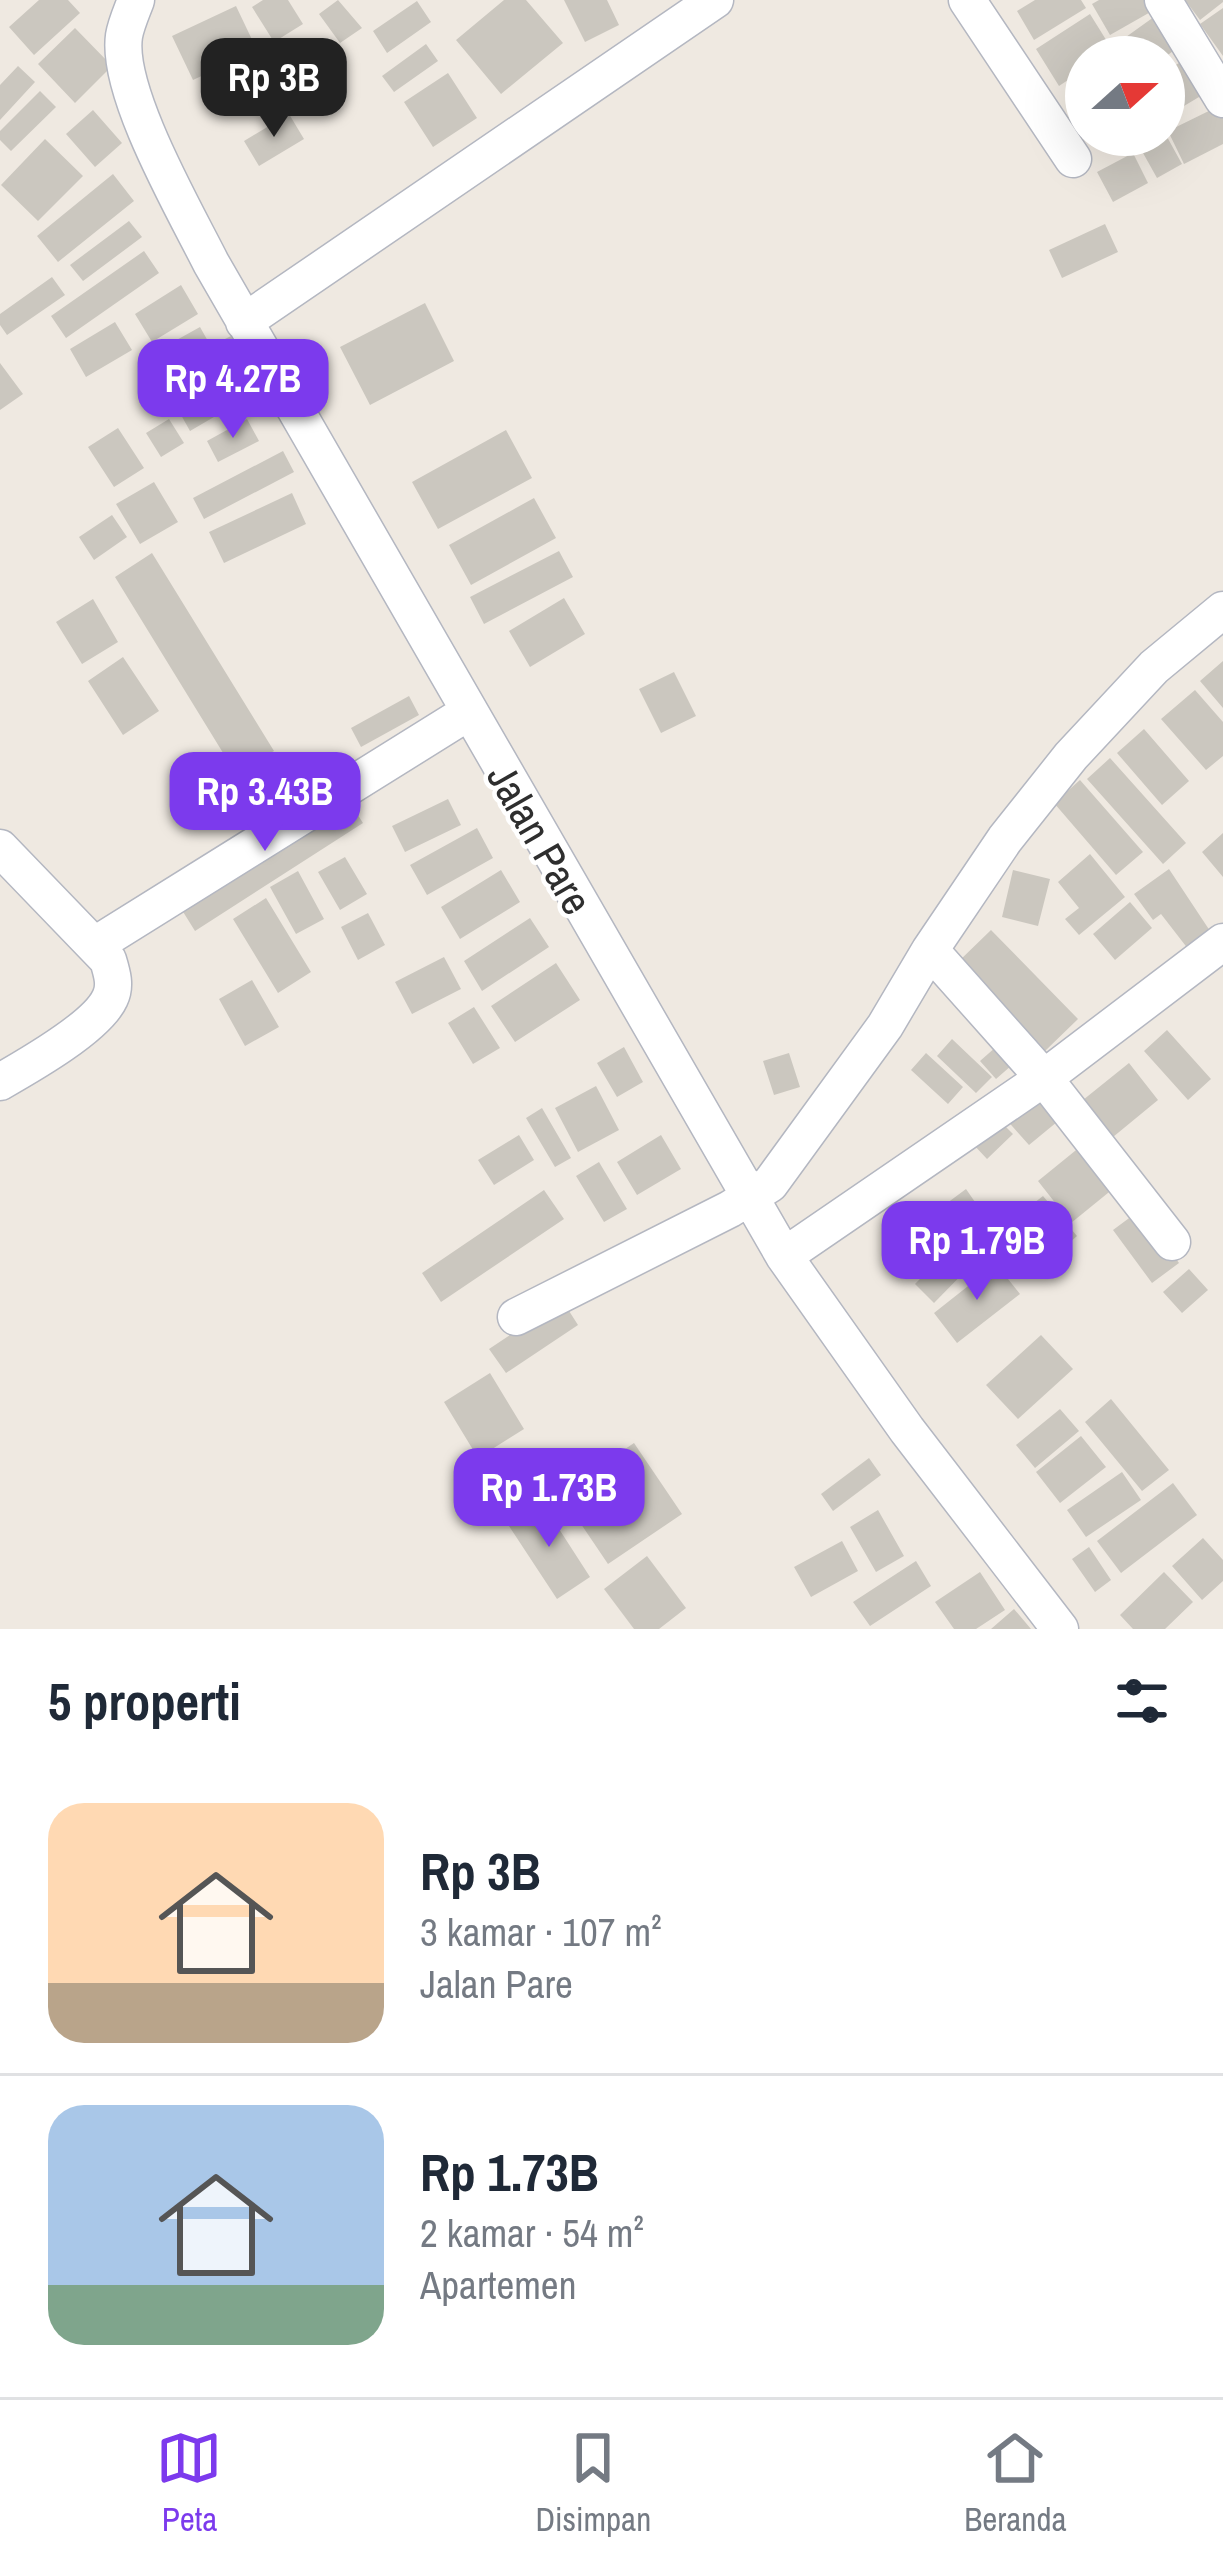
<!DOCTYPE html>
<html lang="id">
<meta charset="utf-8">
<style>
:root{--surface:#fff;--page:#f6f6f7;--text:#1f2937;--muted:#747a83;--line:#e0e1e3;--accent:#7c3aed}
body{margin:0;font-family:"Archivo Narrow",sans-serif;background:var(--page);color:var(--text);height:100vh;display:flex;flex-direction:column;font-size:45px;white-space:nowrap}
*{box-sizing:border-box;margin:0}
p{font-size:39px;color:var(--muted)}
.icon{flex:none;width:66px;height:66px;fill:none;stroke:currentColor;stroke-width:2;stroke-linecap:round;stroke-linejoin:round}
.map{position:relative;height:1629px;overflow:hidden}
.side{display:flex;flex-direction:column;background:var(--surface);flex:1}
.side>*{flex:none}
.needle{width:78px;rotate:69deg}
.controls{position:absolute;left:1065px;top:36px;display:grid;gap:24px}
.controls a{display:grid;place-items:center;width:120px;height:120px;border-radius:50%;background:var(--surface);box-shadow:0 12px 48px #0002;font-size:60px}
.price{position:absolute;translate:-50% -102px;padding:0 27px;border-radius:24px;background:var(--accent);color:#fff;font-size:39px;line-height:78px;filter:drop-shadow(0 3px 6px #0008)}
.price::after{content:'';position:absolute;left:50%;top:72px;width:36px;height:27px;margin-left:-18px;background:inherit;clip-path:polygon(0 0,100% 0,50% 100%)}
.price.selected{background:#222;color:#fff}
ul{padding:0;list-style:none}
li{display:flex;align-items:center;gap:36px;height:300px;padding:0 48px}
li+li{border-top:3px solid var(--line)}
li span{display:grid;place-items:center;flex:none;width:336px;height:240px;border-radius:36px;color:#555}
li>.icon{margin-inline-start:auto}
span .icon{width:144px;height:144px;fill:#fffc;stroke-width:1}
li b{font-size:51px}
h2{display:flex;justify-content:space-between;align-items:center;height:144px;padding:0 48px;font-size:51px}
.tabs{display:flex;justify-content:space-around;align-items:center;height:168px;border-top:3px solid var(--line);background:var(--surface);font-size:33px;color:var(--muted)}
.tabs a{display:grid;justify-items:center;gap:6px}
.tabs .selected{color:var(--accent)}
.map>svg:first-child{display:block}
</style>
<div class="map">
<svg width="1223" height="1629" viewBox="0 0 1223 1629">
<rect width="100%" height="100%" fill="#efe9e1"/>
<path fill="#cbc7bf" d="M 39,0 L 68,0 L 80,13 L 34,55 L 9,27 Z
M 263,0 L 288,0 L 303,24 L 274,42 L 252,7 Z
M 338,0 L 362,28 L 340,43 L 319,14 Z
M 504,0 L 526,0 L 563,43 L 501,94 L 456,40 Z
M 564,0 L 607,0 L 619,25 L 585,42 Z
M 1035,0 L 1081,0 L 1086,8 L 1034,40 L 1017,11 Z
M 1099,0 L 1148,0 L 1154,10 L 1110,35 L 1092,4 Z
M 1185,0 L 1223,0 L 1223,2 L 1200,20 Z
M 417,1 L 431,22 L 387,53 L 373,31 Z
M 236,6 L 257,50 L 193,80 L 172,36 Z
M 1223,8 L 1223,56 L 1200,24 Z
M 1090,14 L 1113,51 L 1104,57 L 1086,57 L 1086,68 L 1059,86 L 1036,49 Z
M 1158,14 L 1180,46 L 1165,57 L 1129,57 L 1119,42 Z
M 75,28 L 112,66 L 75,103 L 38,64 Z
M 426,44 L 438,61 L 394,92 L 382,76 Z
M 1184,60 L 1204,94 L 1164,118 L 1164,72 Z
M 265,62 L 278,95 L 229,114 L 216,81 Z
M 18,66 L 35,82 L 0,120 L 0,85 Z
M 448,73 L 477,118 L 433,147 L 404,102 Z
M 40,91 L 56,107 L 11,151 L 0,140 L 0,131 Z
M 1219,106 L 1223,114 L 1223,144 L 1184,164 L 1168,131 Z
M 93,110 L 122,143 L 95,167 L 66,134 Z
M 289,114 L 304,139 L 259,166 L 244,141 Z
M 1154,135 L 1166,135 L 1182,164 L 1157,178 L 1138,144 Z
M 45,139 L 83,176 L 38,221 L 1,185 Z
M 1133,153 L 1148,183 L 1113,202 L 1097,172 Z
M 113,174 L 134,201 L 58,262 L 37,236 Z
M 129,221 L 142,237 L 83,281 L 70,265 Z
M 1105,224 L 1118,252 L 1062,278 L 1049,250 Z
M 144,251 L 159,273 L 66,338 L 51,316 Z
M 52,277 L 65,295 L 7,335 L 0,325 L 0,314 Z
M 181,285 L 198,314 L 152,342 L 135,314 Z
M 425,303 L 454,361 L 370,405 L 340,347 Z
M 115,322 L 132,350 L 86,377 L 70,349 Z
M 200,327 L 222,366 L 177,391 L 155,352 Z
M 231,336 L 249,374 L 234,381 L 215,344 Z
M 0,363 L 23,394 L 0,410 Z
M 217,381 L 231,407 L 190,431 L 176,406 Z
M 169,419 L 184,443 L 161,457 L 146,433 Z
M 247,419 L 259,441 L 218,462 L 207,441 Z
M 118,428 L 144,468 L 114,487 L 88,447 Z
M 506,430 L 532,478 L 438,529 L 412,482 Z
M 283,451 L 294,472 L 204,519 L 193,498 Z
M 154,482 L 178,522 L 140,544 L 116,504 Z
M 292,493 L 306,524 L 224,563 L 209,532 Z
M 534,498 L 556,538 L 471,585 L 449,545 Z
M 112,515 L 127,537 L 94,560 L 79,537 Z
M 559,551 L 573,577 L 484,624 L 470,597 Z
M 152,553 L 274,751 L 236,774 L 115,577 Z
M 564,598 L 585,634 L 530,667 L 509,631 Z
M 93,599 L 118,642 L 82,664 L 56,622 Z
M 123,657 L 159,711 L 123,735 L 88,681 Z
M 1223,661 L 1223,708 L 1200,681 Z
M 674,672 L 696,716 L 661,733 L 639,689 Z
M 1195,690 L 1223,722 L 1223,756 L 1206,770 L 1161,719 Z
M 409,696 L 419,715 L 361,747 L 351,728 Z
M 1144,729 L 1189,781 L 1162,805 L 1117,753 Z
M 1110,758 L 1186,843 L 1163,864 L 1087,779 Z
M 334,778 L 363,823 L 195,931 L 167,886 Z
M 1080,780 L 1143,852 L 1116,875 L 1054,803 Z
M 448,799 L 461,825 L 405,852 L 392,826 Z
M 477,828 L 493,858 L 427,895 L 410,865 Z
M 1223,833 L 1223,877 L 1202,852 Z
M 1090,854 L 1125,897 L 1079,935 L 1065,919 L 1079,908 L 1058,882 Z
M 345,857 L 367,894 L 340,910 L 318,872 Z
M 1169,869 L 1214,937 L 1192,954 L 1161,914 L 1153,920 L 1134,894 Z
M 501,870 L 520,902 L 460,939 L 441,907 Z
M 1013,870 L 1050,879 L 1038,926 L 1002,917 Z
M 298,871 L 324,919 L 296,934 L 270,887 Z
M 266,898 L 311,972 L 278,993 L 233,919 Z
M 1130,902 L 1152,928 L 1115,960 L 1093,934 Z
M 368,913 L 385,945 L 358,960 L 341,927 Z
M 530,918 L 549,947 L 482,991 L 464,961 Z
M 991,930 L 1078,1019 L 1044,1052 L 957,963 Z
M 444,957 L 461,989 L 412,1014 L 395,982 Z
M 556,963 L 580,1000 L 515,1042 L 491,1006 Z
M 252,980 L 279,1027 L 245,1046 L 219,999 Z
M 474,1007 L 500,1048 L 473,1064 L 448,1023 Z
M 1167,1030 L 1211,1079 L 1188,1100 L 1144,1051 Z
M 952,1039 L 992,1077 L 976,1093 L 937,1056 Z
M 1005,1039 L 1021,1057 L 996,1079 L 980,1061 Z
M 624,1047 L 643,1082 L 617,1097 L 597,1063 Z
M 789,1053 L 800,1087 L 774,1095 L 763,1061 Z
M 926,1053 L 963,1087 L 948,1104 L 911,1070 Z
M 1129,1063 L 1158,1100 L 1113,1137 L 1083,1100 Z
M 596,1086 L 619,1130 L 578,1152 L 555,1108 Z
M 1039,1089 L 1063,1117 L 1029,1145 L 1005,1118 Z
M 542,1108 L 571,1158 L 555,1167 L 526,1118 Z
M 999,1120 L 1013,1134 L 987,1159 L 973,1144 Z
M 519,1135 L 534,1160 L 494,1185 L 478,1160 Z
M 661,1135 L 681,1169 L 637,1195 L 617,1162 Z
M 1086,1142 L 1119,1184 L 1071,1223 L 1038,1181 Z
M 599,1162 L 627,1209 L 604,1222 L 576,1176 Z
M 966,1189 L 984,1215 L 927,1258 L 908,1232 Z
M 544,1190 L 564,1219 L 441,1302 L 422,1273 Z
M 1043,1196 L 1077,1236 L 1060,1251 L 1025,1210 Z
M 1019,1209 L 1047,1242 L 1036,1252 L 1008,1219 Z
M 1140,1210 L 1179,1263 L 1152,1283 L 1113,1230 Z
M 961,1237 L 980,1256 L 934,1303 L 915,1284 Z
M 996,1264 L 1020,1294 L 957,1343 L 934,1313 Z
M 1189,1269 L 1208,1290 L 1182,1313 L 1163,1292 Z
M 562,1300 L 578,1325 L 506,1373 L 489,1349 Z
M 1041,1335 L 1073,1369 L 1018,1419 L 986,1385 Z
M 490,1373 L 524,1429 L 478,1458 L 444,1402 Z
M 1111,1399 L 1169,1470 L 1142,1491 L 1085,1422 Z
M 1060,1409 L 1079,1431 L 1035,1468 L 1016,1445 Z
M 1081,1436 L 1106,1467 L 1060,1503 L 1036,1472 Z
M 634,1443 L 682,1514 L 608,1564 L 560,1493 Z
M 869,1458 L 881,1475 L 833,1511 L 821,1494 Z
M 1122,1472 L 1141,1500 L 1086,1537 L 1067,1510 Z
M 1173,1483 L 1197,1515 L 1121,1573 L 1097,1541 Z
M 541,1501 L 590,1577 L 557,1599 L 507,1523 Z
M 878,1510 L 904,1556 L 876,1572 L 850,1527 Z
M 1203,1538 L 1223,1560 L 1223,1581 L 1202,1600 L 1172,1566 Z
M 842,1541 L 858,1571 L 811,1597 L 794,1567 Z
M 1089,1547 L 1111,1580 L 1095,1592 L 1072,1559 Z
M 647,1556 L 686,1608 L 659,1629 L 634,1629 L 604,1589 Z
M 916,1561 L 931,1586 L 870,1626 L 853,1602 Z
M 980,1572 L 1005,1610 L 976,1629 L 954,1629 L 935,1602 Z
M 1164,1572 L 1193,1602 L 1165,1629 L 1133,1629 L 1120,1615 Z
M 1014,1609 L 1031,1629 L 991,1629 Z"/>
<g fill="none" stroke-linecap="round" stroke-linejoin="round">
<g stroke="#b4b7c1" stroke-width="39">
<path id="minor" d="M 136,0 C 132,11 126,24 124,36 C 116,92 185,211 211,263 L 784,1256 L 907,1430 L 1060,1629
M 967,0 L 1073,159
M 1163,0 L 1223,99
M 244,322 L 715,0
M 0,848 L 108,960 C 112,973 116,986 110,998 C 97,1027 28,1066 0,1082
M 95,945 L 467,713
M 930,950 L 1044,1078 L 1172,1242
M 784,1256 L 1044,1078 L 1223,942
M 516,1317 L 730,1209 L 770,1184 L 885,1026 L 930,950 L 1005,839 L 1071,756 L 1154,667 L 1223,610"/>
</g>
<use href="#minor" stroke="#fff" stroke-width="36"/>
</g>
<g text-anchor="middle" stroke-width="9" stroke-linejoin="round" paint-order="stroke">
<g font-size="42" fill="#2e2e2e" stroke="#fff">
<text transform="translate(540 839) rotate(60)" y="15">Jalan Pare</text>
</g>
</g>
</svg>
<div class="controls">
<a><svg class="needle" viewBox="-14 -14 28 28"><path d="M0-13l5 13h-10z" fill="#e53935"/><path d="M0 13l5-13h-10z" fill="#747a83"/></svg></a>
</div>
<b class="price selected" style="left:274px;top:140px">Rp 3B</b>
<b class="price" style="left:233px;top:441px">Rp 4.27B</b>
<b class="price" style="left:265px;top:854px">Rp 3.43B</b>
<b class="price" style="left:977px;top:1303px">Rp 1.79B</b>
<b class="price" style="left:549px;top:1550px">Rp 1.73B</b>
</div>
<section class="side">
<h2>5 properti<svg class="icon" aria-label="filters" viewBox="0 0 24 24"><path d="M4 7h16M4 17h16"/><circle cx="9" cy="7" r="2"/><circle cx="15" cy="17" r="2"/></svg></h2>
<ul>
<li><span style="background:linear-gradient(#ffd9b3 75%,#b9a48a 0)"><svg class="icon" aria-label="home" viewBox="0 0 24 24"><path d="M3 11l9-7 9 7M6 9v11h12V9"/></svg></span><div><b>Rp 3B</b><p>3 kamar · 107 m²</p><p>Jalan Pare</p></div></li>
<li><span style="background:linear-gradient(#a9c7e8 75%,#7fa58c 0)"><svg class="icon" aria-label="home" viewBox="0 0 24 24"><path d="M3 11l9-7 9 7M6 9v11h12V9"/></svg></span><div><b>Rp 1.73B</b><p>2 kamar · 54 m²</p><p>Apartemen</p></div></li>
</ul>
</section>
<nav class="tabs">
<a class="selected"><svg class="icon" aria-label="map" viewBox="0 0 24 24"><path d="M3 6l6-2 6 2 6-2v14l-6 2-6-2-6 2zM9 4v14M15 6v14"/></svg>Peta</a>
<a><svg class="icon" aria-label="saved" viewBox="0 0 24 24"><path d="M7 4h10v16l-5-4-5 4z"/></svg>Disimpan</a>
<a><svg class="icon" aria-label="home" viewBox="0 0 24 24"><path d="M3 11l9-7 9 7M6 9v11h12V9"/></svg>Beranda</a>
</nav>
